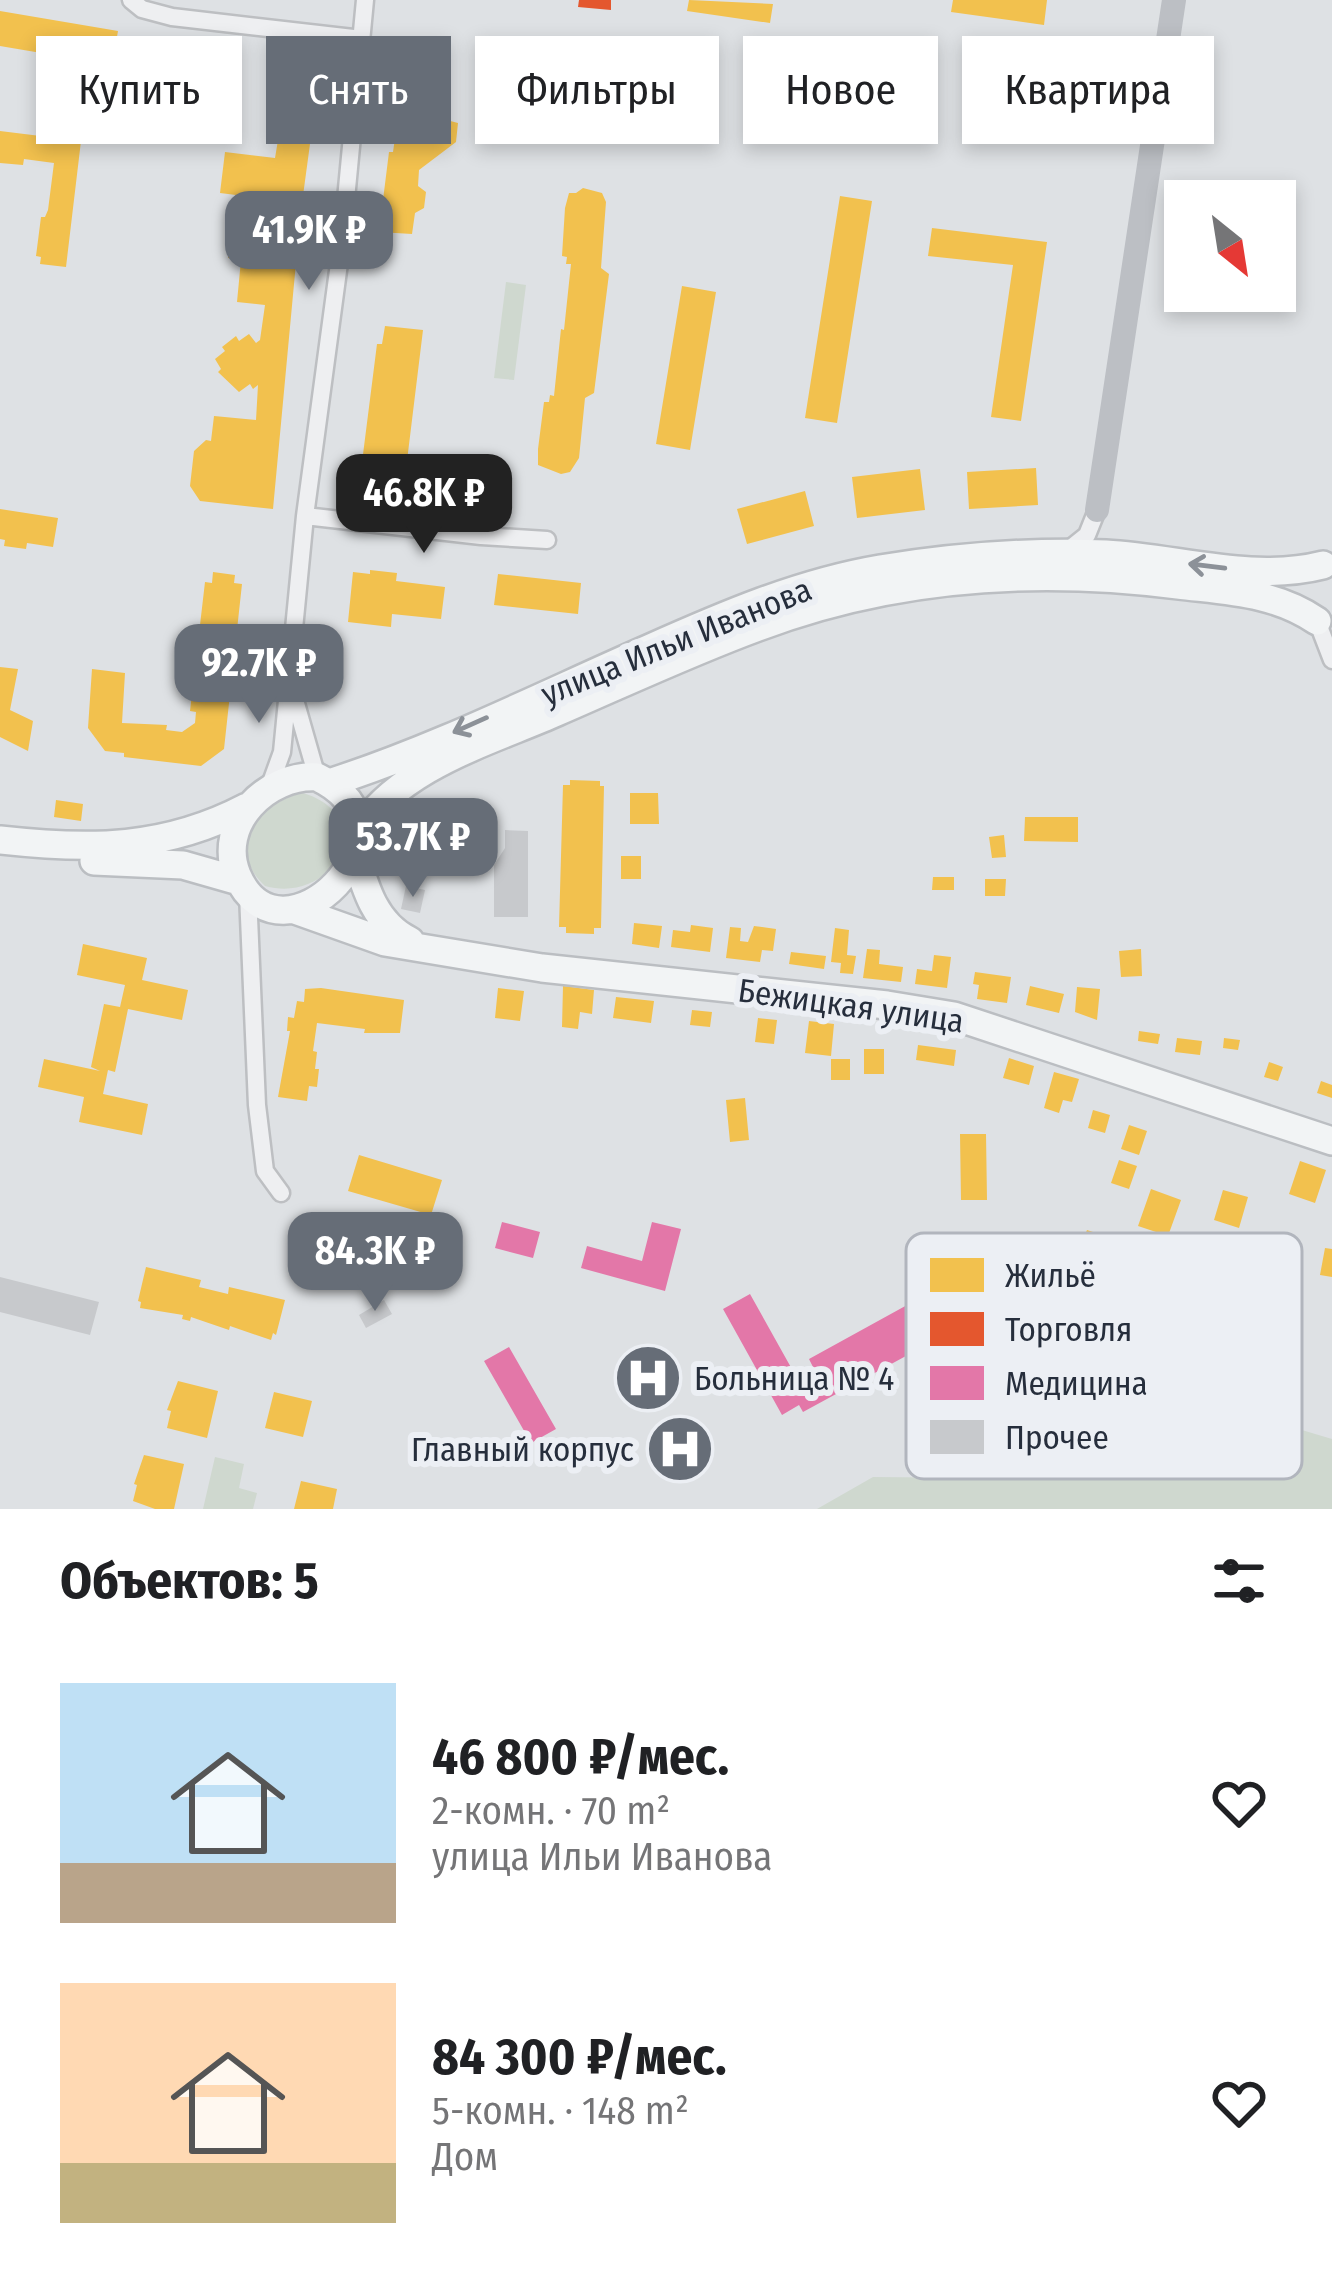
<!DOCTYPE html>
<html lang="ru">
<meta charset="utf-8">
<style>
:root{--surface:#fff;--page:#f6f6f6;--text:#202124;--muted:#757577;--accent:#666d77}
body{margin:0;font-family:"Fira Sans Condensed",sans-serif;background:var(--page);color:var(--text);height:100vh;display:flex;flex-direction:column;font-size:45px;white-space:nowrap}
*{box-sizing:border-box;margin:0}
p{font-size:39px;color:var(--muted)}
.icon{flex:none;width:66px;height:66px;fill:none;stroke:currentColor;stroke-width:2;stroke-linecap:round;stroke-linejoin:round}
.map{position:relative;height:1509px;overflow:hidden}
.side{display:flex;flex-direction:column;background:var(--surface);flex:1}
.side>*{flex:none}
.guide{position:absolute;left:36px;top:36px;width:1260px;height:108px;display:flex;gap:24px}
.needle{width:78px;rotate:150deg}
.fabs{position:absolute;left:1164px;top:180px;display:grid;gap:24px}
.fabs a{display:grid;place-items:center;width:132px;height:132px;border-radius:0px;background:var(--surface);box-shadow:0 6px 18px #0003;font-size:60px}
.price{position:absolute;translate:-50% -102px;padding:0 27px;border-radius:24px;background:var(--accent);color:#fff;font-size:39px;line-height:78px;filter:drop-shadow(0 3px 6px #0008)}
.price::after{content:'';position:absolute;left:50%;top:72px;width:36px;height:27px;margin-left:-18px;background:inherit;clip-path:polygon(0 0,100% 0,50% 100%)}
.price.on{background:#222;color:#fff}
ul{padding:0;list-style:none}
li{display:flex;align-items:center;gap:36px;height:300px;padding:0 60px}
li span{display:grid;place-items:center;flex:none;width:336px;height:240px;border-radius:0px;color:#555}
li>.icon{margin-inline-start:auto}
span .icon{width:144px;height:144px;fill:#fffc;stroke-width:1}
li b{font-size:51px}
h2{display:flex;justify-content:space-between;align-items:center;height:144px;padding:0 60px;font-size:51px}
.chip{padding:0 42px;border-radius:0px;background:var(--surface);box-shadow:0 6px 18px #0003;font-size:42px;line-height:108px}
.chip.on{background:var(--accent);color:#fff}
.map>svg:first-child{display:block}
</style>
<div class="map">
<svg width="1332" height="1509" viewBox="0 0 1332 1509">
<rect width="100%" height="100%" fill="#dee1e4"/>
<path fill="#cfd8cf" d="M 506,282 L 526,285 L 514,380 L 494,378 Z
M 303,793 C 380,816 335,905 265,886 C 225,850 259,802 303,793 Z
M 1177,1393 L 1332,1439 L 1332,1509 L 817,1509 L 873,1477 L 1126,1479 Z
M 215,1457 L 244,1464 L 239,1488 L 257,1493 L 253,1509 L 203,1509 Z"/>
<path fill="#f2c14e" d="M 689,0 L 773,4 L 770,23 L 687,11 Z
M 953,0 L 1047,0 L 1044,25 L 951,12 Z
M 0,11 L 118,31 L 112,65 L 0,46 Z
M 293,62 L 321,65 L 318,87 L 290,84 Z
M 435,117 L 458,123 L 456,142 L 419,170 L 418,186 L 426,192 L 424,208 L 415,213 L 412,234 L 379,232 L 389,152 L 393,152 L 395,138 L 416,122 L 426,123 L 427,119 Z
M 0,131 L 81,141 L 66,267 L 40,264 L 41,257 L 36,256 L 41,217 L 45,217 L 48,210 L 54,163 L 24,159 L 23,165 L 0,163 Z
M 278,140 L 310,144 L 302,203 L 220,193 L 225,152 L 275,158 Z
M 583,188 L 602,193 L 606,202 L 601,268 L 609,274 L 594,393 L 585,398 L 579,458 L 570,472 L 561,474 L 538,465 L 538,449 L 544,402 L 549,402 L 550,395 L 554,396 L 561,329 L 564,330 L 571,264 L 566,264 L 567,257 L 562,256 L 565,208 L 569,193 L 576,193 Z
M 840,196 L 872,201 L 837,423 L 805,418 Z
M 932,228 L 1047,242 L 1021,421 L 991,417 L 1013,265 L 928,256 Z
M 230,243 L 297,252 L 273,509 L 200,501 L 190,486 L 194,451 L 206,440 L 211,441 L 214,416 L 256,420 L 258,385 L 253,389 L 250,384 L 239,392 L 218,372 L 221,369 L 215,359 L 225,351 L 222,347 L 236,336 L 239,341 L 249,334 L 256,343 L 260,340 L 265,305 L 237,302 L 241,260 L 228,258 Z
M 682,286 L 716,292 L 690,450 L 656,444 Z
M 385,326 L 423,330 L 406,469 L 492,479 L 490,491 L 502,493 L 499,515 L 488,514 L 487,522 L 379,509 L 364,498 L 360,478 L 377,344 L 382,344 Z
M 1036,468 L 1038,505 L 969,509 L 967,472 Z
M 920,469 L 925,510 L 857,518 L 852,477 Z
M 805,491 L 814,526 L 747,544 L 737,509 Z
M 0,509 L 58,518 L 53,547 L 27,543 L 26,549 L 4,546 L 5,540 L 0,539 Z
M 370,570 L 397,573 L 396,581 L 445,587 L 441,619 L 392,614 L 391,627 L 348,622 L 353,572 L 370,574 Z
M 213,572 L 235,575 L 234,583 L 242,584 L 224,749 L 201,766 L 124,757 L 124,753 L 105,751 L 88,728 L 92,669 L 125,673 L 122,723 L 167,725 L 166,730 L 182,732 L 195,723 L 196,712 L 190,711 L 205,582 L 212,583 Z
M 498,574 L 581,583 L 578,614 L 494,605 Z
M 0,667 L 18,669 L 10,710 L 33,721 L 28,751 L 0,737 Z
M 570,780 L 600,781 L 600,786 L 604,786 L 601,928 L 594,928 L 594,934 L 566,933 L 566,927 L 559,927 L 563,785 L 570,785 Z
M 630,793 L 658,793 L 659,824 L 630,824 Z
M 56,800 L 83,804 L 81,821 L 54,817 Z
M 1025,817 L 1078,817 L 1078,842 L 1024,841 Z
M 1004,835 L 1006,857 L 992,858 L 989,837 Z
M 621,856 L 641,856 L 641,879 L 621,879 Z
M 933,877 L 954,877 L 954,890 L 932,890 Z
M 985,879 L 1006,879 L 1005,896 L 985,896 Z
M 634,923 L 662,926 L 659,948 L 632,944 Z
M 691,925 L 713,928 L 710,952 L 671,947 L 673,930 L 690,932 Z
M 754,926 L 776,929 L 773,951 L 762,950 L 760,962 L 726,958 L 730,927 L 741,928 L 740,941 L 748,942 Z
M 835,928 L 849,930 L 847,955 L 856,956 L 853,974 L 840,973 L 841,963 L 831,962 Z
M 83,944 L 147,958 L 142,980 L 188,990 L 182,1020 L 128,1009 L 115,1072 L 108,1070 L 103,1094 L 148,1104 L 142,1135 L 79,1122 L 84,1097 L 38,1087 L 44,1059 L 100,1071 L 91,1067 L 104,1004 L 120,1007 L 125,985 L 77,975 Z
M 867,949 L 880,950 L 879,964 L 903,967 L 901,982 L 863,978 Z
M 1141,949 L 1142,976 L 1121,977 L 1119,951 Z
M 791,952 L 826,956 L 824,969 L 789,964 Z
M 934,955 L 951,957 L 947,988 L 915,984 L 917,969 L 932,971 Z
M 975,972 L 1011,977 L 1007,1003 L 977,999 L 979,985 L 973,984 Z
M 563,986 L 594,990 L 592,1014 L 580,1012 L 578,1029 L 562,1027 Z
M 1030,986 L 1064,994 L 1059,1013 L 1026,1005 Z
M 1077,987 L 1100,989 L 1097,1020 L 1075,1012 Z
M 321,988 L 404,1000 L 400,1033 L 364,1033 L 365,1029 L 317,1023 L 313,1051 L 317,1052 L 315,1069 L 319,1069 L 317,1087 L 309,1086 L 307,1101 L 278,1097 L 290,1031 L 287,1031 L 288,1017 L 294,1018 L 297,1001 L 304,1002 L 305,989 Z
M 498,988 L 524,991 L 520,1021 L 495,1018 Z
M 616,997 L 654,1001 L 651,1023 L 613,1018 Z
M 692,1010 L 712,1012 L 710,1027 L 690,1025 Z
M 758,1018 L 777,1020 L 774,1044 L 755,1042 Z
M 809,1021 L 834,1024 L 831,1056 L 805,1053 Z
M 1139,1031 L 1160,1034 L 1158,1044 L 1138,1041 Z
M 1177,1038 L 1202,1041 L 1200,1055 L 1175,1052 Z
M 1224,1038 L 1240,1040 L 1238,1050 L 1223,1048 Z
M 918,1045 L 956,1050 L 954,1066 L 916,1060 Z
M 864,1049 L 884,1049 L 884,1074 L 864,1074 Z
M 1009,1058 L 1034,1066 L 1029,1085 L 1003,1078 Z
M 831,1059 L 850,1059 L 850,1080 L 831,1080 Z
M 1269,1062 L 1283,1067 L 1278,1081 L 1264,1077 Z
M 1054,1072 L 1079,1079 L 1072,1102 L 1063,1100 L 1059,1113 L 1044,1108 Z
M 1321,1081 L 1332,1085 L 1332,1098 L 1317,1093 Z
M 745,1098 L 749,1140 L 730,1142 L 726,1100 Z
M 1093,1110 L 1110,1115 L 1105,1133 L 1088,1128 Z
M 1129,1125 L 1147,1131 L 1139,1155 L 1121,1149 Z
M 960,1134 L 986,1134 L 987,1200 L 961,1200 Z
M 359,1155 L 442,1180 L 431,1215 L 348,1191 Z
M 1119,1160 L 1137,1166 L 1129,1189 L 1111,1183 Z
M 1300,1161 L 1326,1170 L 1315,1203 L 1289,1194 Z
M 1151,1189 L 1181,1200 L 1168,1236 L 1138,1226 Z
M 1223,1190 L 1248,1197 L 1239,1228 L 1214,1220 Z
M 1087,1230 L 1099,1234 L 1093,1252 L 1080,1247 Z
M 1325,1248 L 1332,1249 L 1332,1277 L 1320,1275 Z
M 146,1267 L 201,1280 L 199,1287 L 228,1294 L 229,1287 L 285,1300 L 276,1335 L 273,1333 L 271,1340 L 230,1326 L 229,1330 L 191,1317 L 190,1321 L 182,1319 L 183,1315 L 140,1308 L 141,1302 L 138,1301 Z
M 178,1381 L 218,1391 L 207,1438 L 167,1428 L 171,1411 L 167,1410 Z
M 274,1392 L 312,1401 L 303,1437 L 265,1428 Z
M 144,1455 L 184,1464 L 174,1509 L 155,1509 L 133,1501 L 137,1485 L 134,1484 Z
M 301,1481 L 337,1489 L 333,1509 L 294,1509 Z"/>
<path fill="#e4572e" d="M 579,0 L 611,0 L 611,10 L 578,7 Z"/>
<path fill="#e377a8" d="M 502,1222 L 540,1232 L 533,1258 L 495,1248 Z
M 652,1222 L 681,1229 L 665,1291 L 581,1268 L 587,1246 L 642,1261 Z
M 750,1294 L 798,1380 L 815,1371 L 809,1359 L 918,1299 L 939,1338 L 803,1412 L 799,1405 L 782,1415 L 723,1309 Z
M 509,1347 L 556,1429 L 531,1443 L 484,1361 Z"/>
<path fill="#c7c9cc" d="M 505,830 L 528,831 L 528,917 L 494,917 L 494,865 L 505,848 Z
M 406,886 L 425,890 L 420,913 L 401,909 Z
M 0,1277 L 99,1302 L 90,1335 L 0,1312 Z
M 384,1300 L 392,1314 L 366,1328 L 359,1315 Z"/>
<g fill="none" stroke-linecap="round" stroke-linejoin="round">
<g stroke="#bdbfc2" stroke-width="21">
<path id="street" d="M 131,0 L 142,9 L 172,17 L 362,39
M 305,516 L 481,536 L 547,540
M 1067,551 L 1087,535 L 1097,510
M 1317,621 L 1332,660
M 293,693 L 317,777
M 269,788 L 282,752 L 305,516 L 342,241 L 365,0
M 248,894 L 257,1105 L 265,1171 L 281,1193"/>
</g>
<g stroke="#bbbec2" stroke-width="32">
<path id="primary" d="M 317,777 C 431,830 280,977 237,875 C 216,824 267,774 317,777 Z
M 329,783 C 438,748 543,695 648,649 C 722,616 798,583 880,569 C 954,557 1031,551 1106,554 C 1178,558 1252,583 1323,565
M 358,832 C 400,766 489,742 557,712 C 624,683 690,652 758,627 C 893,576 1036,567 1178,585 C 1227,591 1275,592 1317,621
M 0,840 C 90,850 165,850 247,807
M 355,853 C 365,888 375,924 410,941
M 94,861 L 183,865 L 239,881
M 295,910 L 385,942 L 542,968 L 887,1005 L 954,1016 L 1332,1141"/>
</g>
<use href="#street" stroke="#eeeff1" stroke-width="16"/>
<path stroke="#bcbfc4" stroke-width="24" d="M 1097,510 L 1174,0"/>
<use href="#primary" stroke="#f2f4f5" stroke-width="27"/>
</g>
<defs><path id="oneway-shaft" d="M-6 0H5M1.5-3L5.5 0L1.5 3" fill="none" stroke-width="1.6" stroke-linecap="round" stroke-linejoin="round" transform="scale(3)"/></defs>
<g stroke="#8c9198">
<use href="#oneway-shaft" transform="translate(1207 566) rotate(-173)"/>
<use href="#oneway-shaft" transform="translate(470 725) rotate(156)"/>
</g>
<defs>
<g id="hospital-disc" transform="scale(3.45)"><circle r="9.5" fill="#666d77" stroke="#eceff4"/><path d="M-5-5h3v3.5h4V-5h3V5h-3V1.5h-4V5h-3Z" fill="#fff"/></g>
</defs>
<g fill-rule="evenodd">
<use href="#hospital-disc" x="648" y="1378"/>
<use href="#hospital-disc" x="680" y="1449"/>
</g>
<g text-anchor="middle" stroke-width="12" stroke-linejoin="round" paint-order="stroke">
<g font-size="33" fill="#262e3c" stroke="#eceff4">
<text transform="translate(676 641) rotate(-22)" y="12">улица Ильи Иванова</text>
<text transform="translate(851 1005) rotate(8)" y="12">Бежицкая улица</text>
</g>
<g font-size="33" fill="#262e3c" stroke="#eceff4" text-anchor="start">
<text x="694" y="1390">Больница № 4</text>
<text x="634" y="1461" text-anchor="end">Главный корпус</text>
</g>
</g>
<rect x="906" y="1233" width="396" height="246" rx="18" fill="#eceff4" stroke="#b1b5bd" stroke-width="3"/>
<rect x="930" y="1258" width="54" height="34" fill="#f2c14e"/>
<rect x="930" y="1312" width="54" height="34" fill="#e4572e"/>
<rect x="930" y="1366" width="54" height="34" fill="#e377a8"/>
<rect x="930" y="1420" width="54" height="34" fill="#c7c9cc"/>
<g font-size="33" fill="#262e3c">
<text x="1005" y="1287">Жильё</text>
<text x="1005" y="1341">Торговля</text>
<text x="1005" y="1395">Медицина</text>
<text x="1005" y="1449">Прочее</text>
</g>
</svg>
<div class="fabs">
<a><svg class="needle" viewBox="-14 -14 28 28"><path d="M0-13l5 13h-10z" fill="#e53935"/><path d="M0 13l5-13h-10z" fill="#757577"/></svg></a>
</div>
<b class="price" style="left:309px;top:293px">41.9K ₽</b>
<b class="price on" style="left:424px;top:556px">46.8K ₽</b>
<b class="price" style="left:259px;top:726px">92.7K ₽</b>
<b class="price" style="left:413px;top:900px">53.7K ₽</b>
<b class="price" style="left:375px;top:1314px">84.3K ₽</b>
<div class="guide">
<a class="chip">Купить</a>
<a class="chip on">Снять</a>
<a class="chip">Фильтры</a>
<a class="chip">Новое</a>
<a class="chip">Квартира</a>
</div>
</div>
<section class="side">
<h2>Объектов: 5<svg class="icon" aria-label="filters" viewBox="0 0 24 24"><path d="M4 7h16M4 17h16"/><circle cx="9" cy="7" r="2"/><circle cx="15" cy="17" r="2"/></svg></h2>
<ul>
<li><span style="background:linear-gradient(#bfe0f5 75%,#b9a48a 0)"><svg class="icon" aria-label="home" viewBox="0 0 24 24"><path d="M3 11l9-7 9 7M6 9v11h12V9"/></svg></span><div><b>46 800 ₽/мес.</b><p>2-комн. · 70 m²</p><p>улица Ильи Иванова</p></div><svg class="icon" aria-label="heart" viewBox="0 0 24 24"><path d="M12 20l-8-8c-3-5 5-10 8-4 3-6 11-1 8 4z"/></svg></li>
<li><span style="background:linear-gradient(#ffd9b3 75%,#c2b280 0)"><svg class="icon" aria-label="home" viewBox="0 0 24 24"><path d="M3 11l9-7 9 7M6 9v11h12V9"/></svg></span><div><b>84 300 ₽/мес.</b><p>5-комн. · 148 m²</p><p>Дом</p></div><svg class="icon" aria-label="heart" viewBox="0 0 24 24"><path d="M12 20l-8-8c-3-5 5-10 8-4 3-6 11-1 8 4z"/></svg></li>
</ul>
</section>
